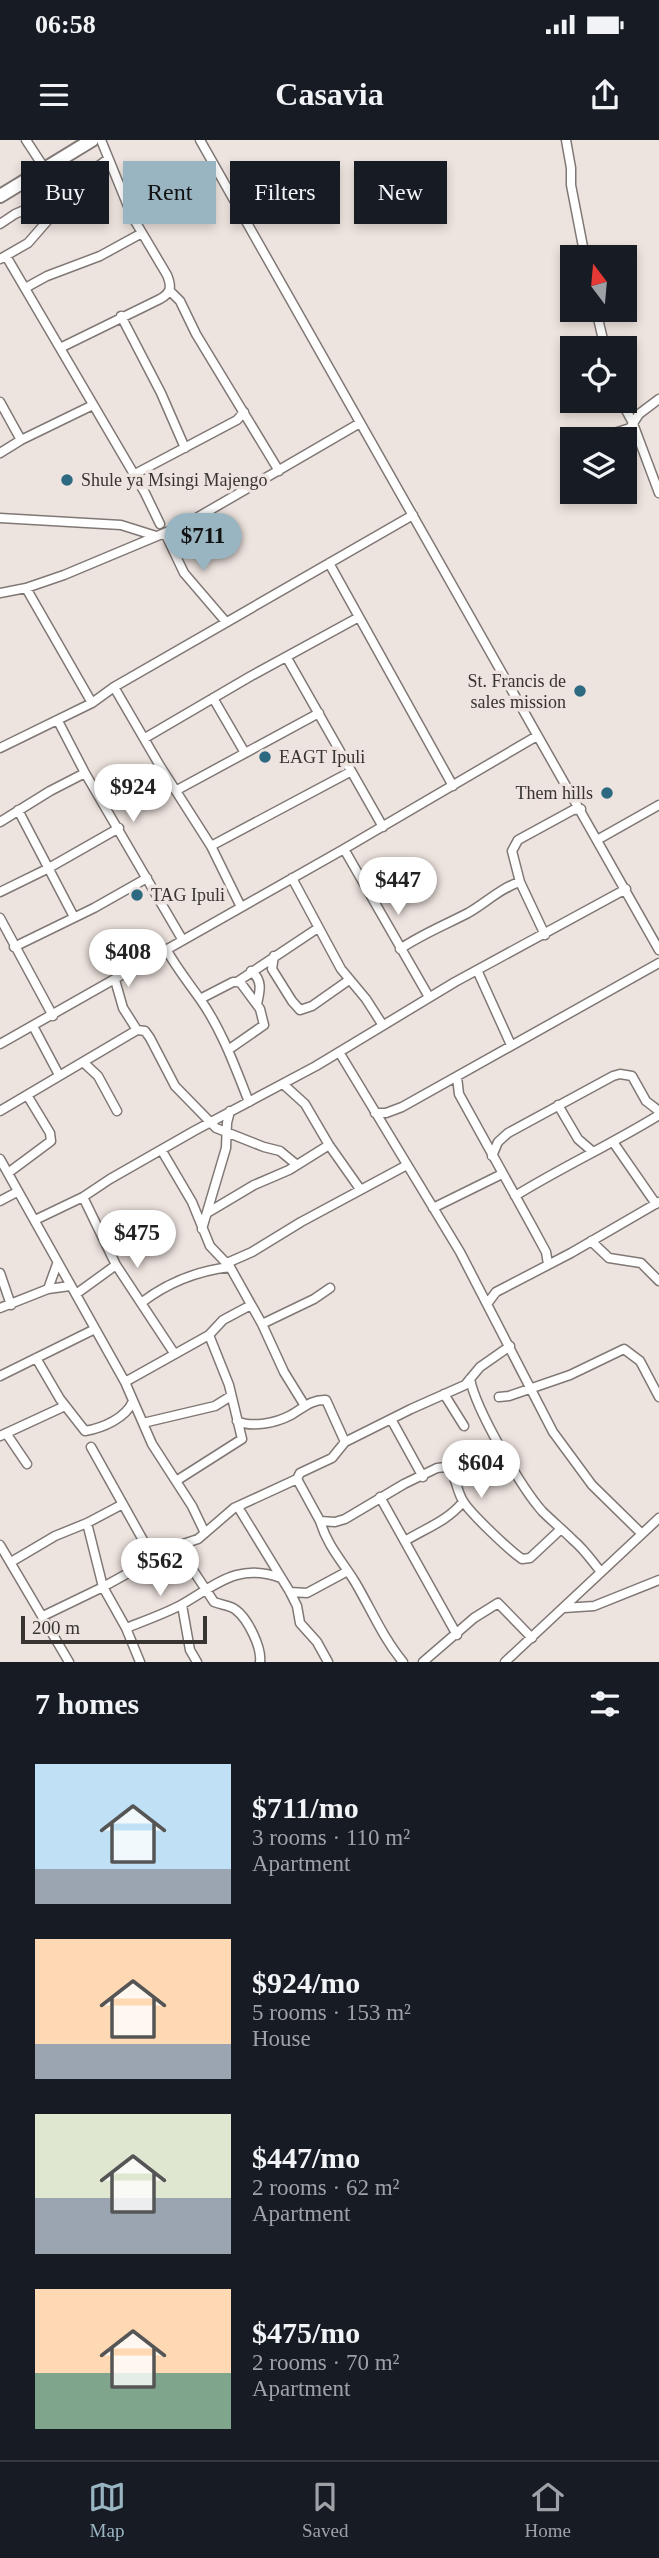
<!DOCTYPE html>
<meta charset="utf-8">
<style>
:root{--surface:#171b24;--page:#20242c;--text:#f1f3f6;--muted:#9ea1a6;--line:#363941;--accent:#99b5c1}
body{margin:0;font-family:Georgia,serif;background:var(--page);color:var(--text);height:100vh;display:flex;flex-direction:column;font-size:26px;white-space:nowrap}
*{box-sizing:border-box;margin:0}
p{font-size:23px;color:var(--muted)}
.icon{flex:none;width:38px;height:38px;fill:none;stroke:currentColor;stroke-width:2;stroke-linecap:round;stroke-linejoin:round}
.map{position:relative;height:1522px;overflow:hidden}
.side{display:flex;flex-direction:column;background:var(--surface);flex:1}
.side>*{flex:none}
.guide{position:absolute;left:21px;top:21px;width:618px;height:63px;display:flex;gap:14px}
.needle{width:46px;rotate:344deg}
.controls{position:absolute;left:560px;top:105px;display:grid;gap:14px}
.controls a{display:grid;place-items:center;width:77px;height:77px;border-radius:0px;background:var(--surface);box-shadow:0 4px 10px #0003;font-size:35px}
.scale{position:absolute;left:21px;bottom:18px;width:186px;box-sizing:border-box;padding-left:7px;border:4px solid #373432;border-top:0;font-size:19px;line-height:24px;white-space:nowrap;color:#373432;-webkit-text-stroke:5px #eee4df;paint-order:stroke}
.price{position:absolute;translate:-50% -60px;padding:0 16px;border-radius:24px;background:#fff;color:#222;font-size:23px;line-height:46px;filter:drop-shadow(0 2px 4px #0008)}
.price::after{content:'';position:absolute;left:50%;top:42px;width:21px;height:16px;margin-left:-10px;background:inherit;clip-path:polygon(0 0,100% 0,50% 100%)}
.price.selected{background:var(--accent);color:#111}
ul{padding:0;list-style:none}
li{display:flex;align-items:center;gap:21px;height:175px;padding:0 35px}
li span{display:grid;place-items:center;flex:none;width:196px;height:140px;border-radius:0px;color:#555}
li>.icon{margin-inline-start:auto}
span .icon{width:84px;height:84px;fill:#fffc;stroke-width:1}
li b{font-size:30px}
h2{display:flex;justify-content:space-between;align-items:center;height:84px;padding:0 35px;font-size:30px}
.tag{padding:0 24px;border-radius:0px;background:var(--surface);box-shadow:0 4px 10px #0003;font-size:24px;line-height:63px}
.tag.selected{background:var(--accent);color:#111}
.status{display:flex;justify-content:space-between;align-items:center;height:49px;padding:0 35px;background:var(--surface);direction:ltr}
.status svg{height:19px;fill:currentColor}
header{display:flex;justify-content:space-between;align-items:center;height:91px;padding:0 35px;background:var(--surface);font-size:32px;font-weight:700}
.menu{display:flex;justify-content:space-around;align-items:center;height:98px;border-top:2px solid var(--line);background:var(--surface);font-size:19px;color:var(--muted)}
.menu a{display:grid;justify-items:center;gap:4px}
.menu .selected{color:var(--accent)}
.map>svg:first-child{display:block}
</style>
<div class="status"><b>06:58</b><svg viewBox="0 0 49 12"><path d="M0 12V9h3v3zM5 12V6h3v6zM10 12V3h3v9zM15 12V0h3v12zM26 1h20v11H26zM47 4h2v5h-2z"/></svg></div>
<header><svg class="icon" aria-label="menu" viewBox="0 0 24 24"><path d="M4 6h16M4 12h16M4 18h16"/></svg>Casavia<svg class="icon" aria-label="share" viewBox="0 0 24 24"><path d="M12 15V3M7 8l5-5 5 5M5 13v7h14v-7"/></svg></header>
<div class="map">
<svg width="659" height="1522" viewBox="0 0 659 1522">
<rect width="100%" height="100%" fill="#eee4df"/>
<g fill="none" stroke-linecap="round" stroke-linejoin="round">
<g stroke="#807874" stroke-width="11">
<path id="minor" d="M 26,0 L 45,29
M 200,0 L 659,810
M 566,0 L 571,28 L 571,45 L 585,117
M 0,84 L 15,74 L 50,59 L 61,64
M 6,116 L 145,353 L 160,384
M 0,119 L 28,103 L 89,33 L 108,19
M 27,147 L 47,136 L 100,116 L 142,93
M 170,151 L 180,161 L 196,194 L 279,331
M 596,170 L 605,208
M 121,176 L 161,253 L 185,308
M 60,208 L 160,159 C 171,153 172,147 167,135 L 132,76 L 101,0
M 621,261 L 632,281 L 659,353
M 0,262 L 21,300
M 608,295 L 630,288 L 639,274 L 659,259
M 0,313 L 21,300 L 93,265
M 133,335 L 237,280 L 244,272
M 0,378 L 121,385 L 156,396
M 165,393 L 184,433 L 226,482
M 329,423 L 453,646
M 26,448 L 64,435 L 186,384 L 360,283
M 0,453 L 26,448 L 92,563
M 287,518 L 383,687
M 114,547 L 413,375
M 213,558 L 245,613
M 58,581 L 85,633 L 182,799
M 145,598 L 251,536 L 359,477
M 0,608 L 92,563 L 114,547 L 160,626 L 211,706 L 241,767
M 177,650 L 319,573
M 104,663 L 118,656 L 160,626
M 18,670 L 74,777
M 0,682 L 50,651 L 85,633
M 597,700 L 659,665
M 211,706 L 350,632
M 344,709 L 429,857
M 292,738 L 341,829 L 366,859 L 382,884
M 0,752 L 47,729 L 119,688
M 0,778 L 53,876
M 545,795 L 520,742 L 512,711 L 518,700 L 573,670 L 581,669
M 14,807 L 94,768 L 147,738
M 166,809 C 176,827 188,842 200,859 C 222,890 235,927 249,962
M 400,809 C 422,794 445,785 468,773 C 486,763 500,748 520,742
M 274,816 L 272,829 L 292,861 L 300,870 L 312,866 L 349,840
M 477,830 L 511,905
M 251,831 C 263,840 260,851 257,864
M 115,840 L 123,868 L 137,890 L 145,891 L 150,898 L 175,946 L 216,988 L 264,1007 L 280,1011 L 297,1025
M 237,842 L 318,788
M 200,859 L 233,842 L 240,842 L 260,869 L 264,885 L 228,910
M 33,886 L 59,935
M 0,904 L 344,709 L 537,596
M 339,912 L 460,1112 L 553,1292 L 592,1345 L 642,1394
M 83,922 L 98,936 L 117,971
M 457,937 L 459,954 L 533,1088 L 546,1112 L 548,1124
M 283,944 L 305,964 L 329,1005 L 360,1049
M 558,965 L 578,999 L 593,1012
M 0,971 L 137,890
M 375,973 L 386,973 L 402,967 L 659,823
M 613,1002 L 656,1064
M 162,1011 L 192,1062 L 210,1106 L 230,1127 L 262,1184 L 284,1232 L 305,1266
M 492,1016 L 498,1002 L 508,993 L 613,936 L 620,934 L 632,936 L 646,961 L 659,971
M 0,1019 L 125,1242 L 152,1304 L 192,1366 L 205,1393
M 8,1033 L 51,1001 L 50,993 L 27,955
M 515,1056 C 562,1027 612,1004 659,975
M 83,1057 L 116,1125 L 174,1213
M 0,1061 L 17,1052
M 433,1068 L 502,1034
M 207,1073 L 254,1045 L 289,1030 L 329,1005
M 35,1080 L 83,1057 L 110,1039 L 194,991 L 316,926 L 455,842 L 626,749
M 202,1089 L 226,1008 L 227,983 L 230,971
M 591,1101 L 609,1118 L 641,1123 L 659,1141
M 227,1123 L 252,1112 L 301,1082 L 407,1025
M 0,1133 L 11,1165
M 48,1149 L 57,1124
M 76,1154 L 116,1125
M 141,1163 C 168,1142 196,1131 230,1127
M 487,1164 L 496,1152 L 571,1113 L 659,1062
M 0,1168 L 48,1149 L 70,1146
M 262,1184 L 314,1159 L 330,1148
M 36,1218 L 60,1259 L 85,1291 C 103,1288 126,1278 133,1261
M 0,1236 L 95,1189
M 470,1239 C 476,1270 521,1347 542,1371 C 552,1381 563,1390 573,1400 C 584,1409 592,1421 601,1432
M 125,1242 L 209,1195
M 444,1254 L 464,1286
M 499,1257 L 509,1256 L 570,1235 L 624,1209 L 640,1221 L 659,1257
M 391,1279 L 423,1337
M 237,1281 C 252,1288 276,1283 291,1275 C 303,1268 312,1259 326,1260 L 345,1302
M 143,1283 L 215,1266 L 231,1256
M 6,1293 L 27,1324
M 0,1296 L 65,1266
M 91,1307 L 153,1418
M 297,1339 L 320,1381 L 335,1382 L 345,1379 L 404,1344 L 437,1328 L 446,1327 C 457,1336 456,1350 463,1361 C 470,1373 509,1410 522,1419 L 530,1418 L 561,1389
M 176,1341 L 242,1299 L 229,1245 L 209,1195 L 223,1180 L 251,1165
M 380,1357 L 457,1495
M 238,1367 L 290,1452 L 297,1466 L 300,1483 L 317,1502 L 328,1522
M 320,1381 C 327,1405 342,1421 355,1442 C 371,1469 383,1498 403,1522
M 87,1383 L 103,1447 L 126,1488 L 140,1522
M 405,1401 C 426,1388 446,1382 463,1362
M 0,1405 L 69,1522
M 177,1406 L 214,1462 C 221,1465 231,1465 236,1470 C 248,1479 262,1508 260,1522
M 11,1422 L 55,1396 L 87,1383 L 123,1364
M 290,1452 L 307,1453 L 346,1432
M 182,1465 L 190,1510 L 197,1522
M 564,1468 L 594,1466 L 659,1440
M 43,1476 L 103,1447 L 177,1406 L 198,1399 L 234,1368 L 297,1339 L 300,1333 L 332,1318 L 345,1302 L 411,1269 L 465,1245 L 480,1227 L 510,1206
M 126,1488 C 144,1481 164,1474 181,1465 C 216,1445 238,1422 281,1438
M 423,1522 L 474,1478 L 498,1463 L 532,1498
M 505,1522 L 659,1378"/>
</g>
<g stroke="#807874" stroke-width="16">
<path id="highway" d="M 0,56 L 92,0"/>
</g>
<use href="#minor" stroke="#fff" stroke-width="8"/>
<use href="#highway" stroke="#fff" stroke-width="12"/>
</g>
<g fill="#2d6981" stroke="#eee4df" stroke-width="2.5">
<circle cx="67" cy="340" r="7"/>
<circle cx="580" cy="551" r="7"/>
<circle cx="265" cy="617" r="7"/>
<circle cx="607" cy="653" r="7"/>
<circle cx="137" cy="755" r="7"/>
</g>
<g text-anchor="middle" stroke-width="7" stroke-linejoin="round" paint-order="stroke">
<g font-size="18" fill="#373432" stroke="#eee4df" text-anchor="start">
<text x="81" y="346">Shule ya Msingi Majengo</text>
<text x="566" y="547" text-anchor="end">St. Francis de<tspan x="566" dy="21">sales mission</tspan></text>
<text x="279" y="623">EAGT Ipuli</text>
<text x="593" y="659" text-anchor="end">Them hills</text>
<text x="151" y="761">TAG Ipuli</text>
</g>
</g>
</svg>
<div class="controls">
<a><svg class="needle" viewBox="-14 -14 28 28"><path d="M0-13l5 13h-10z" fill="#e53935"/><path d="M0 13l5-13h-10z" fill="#9ea1a6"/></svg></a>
<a><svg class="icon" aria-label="locate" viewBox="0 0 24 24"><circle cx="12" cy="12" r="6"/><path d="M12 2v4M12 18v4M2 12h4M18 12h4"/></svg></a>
<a><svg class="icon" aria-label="layers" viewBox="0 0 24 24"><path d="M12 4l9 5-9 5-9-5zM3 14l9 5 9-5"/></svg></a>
</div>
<div class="scale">200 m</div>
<b class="price selected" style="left:203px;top:433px">$711</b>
<b class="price" style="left:133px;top:684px">$924</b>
<b class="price" style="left:398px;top:777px">$447</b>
<b class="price" style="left:128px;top:849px">$408</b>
<b class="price" style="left:137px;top:1130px">$475</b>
<b class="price" style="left:481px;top:1360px">$604</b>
<b class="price" style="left:160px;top:1458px">$562</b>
<div class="guide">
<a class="tag">Buy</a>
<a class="tag selected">Rent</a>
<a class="tag">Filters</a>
<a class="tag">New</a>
</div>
</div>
<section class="side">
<h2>7 homes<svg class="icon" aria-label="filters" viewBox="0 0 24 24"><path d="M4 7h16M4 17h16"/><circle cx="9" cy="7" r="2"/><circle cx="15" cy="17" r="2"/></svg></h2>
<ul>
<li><span style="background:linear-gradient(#bfe0f5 75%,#9aa5b1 0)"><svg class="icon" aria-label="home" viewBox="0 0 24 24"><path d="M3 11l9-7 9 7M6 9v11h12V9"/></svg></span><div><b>$711/mo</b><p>3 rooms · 110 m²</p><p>Apartment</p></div></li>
<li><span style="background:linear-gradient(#ffd9b3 75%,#9aa5b1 0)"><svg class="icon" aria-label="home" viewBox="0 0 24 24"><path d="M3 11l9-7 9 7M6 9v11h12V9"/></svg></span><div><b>$924/mo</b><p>5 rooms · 153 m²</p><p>House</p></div></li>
<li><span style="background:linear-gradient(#dfe7d0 60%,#9aa5b1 0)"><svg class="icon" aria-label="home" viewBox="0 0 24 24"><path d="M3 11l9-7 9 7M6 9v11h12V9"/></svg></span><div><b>$447/mo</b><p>2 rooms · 62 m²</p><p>Apartment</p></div></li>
<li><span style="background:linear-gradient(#ffd9b3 60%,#7fa58c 0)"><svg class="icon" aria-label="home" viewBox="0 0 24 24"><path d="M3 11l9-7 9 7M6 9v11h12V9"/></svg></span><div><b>$475/mo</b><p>2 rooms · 70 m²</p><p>Apartment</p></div></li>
</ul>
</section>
<nav class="menu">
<a class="selected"><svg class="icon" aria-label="map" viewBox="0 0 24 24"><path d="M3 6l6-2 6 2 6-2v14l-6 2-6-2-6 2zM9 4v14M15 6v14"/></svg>Map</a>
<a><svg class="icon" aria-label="saved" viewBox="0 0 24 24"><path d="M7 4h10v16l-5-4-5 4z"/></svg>Saved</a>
<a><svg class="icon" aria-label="home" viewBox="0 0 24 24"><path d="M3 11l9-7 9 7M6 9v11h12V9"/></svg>Home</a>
</nav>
